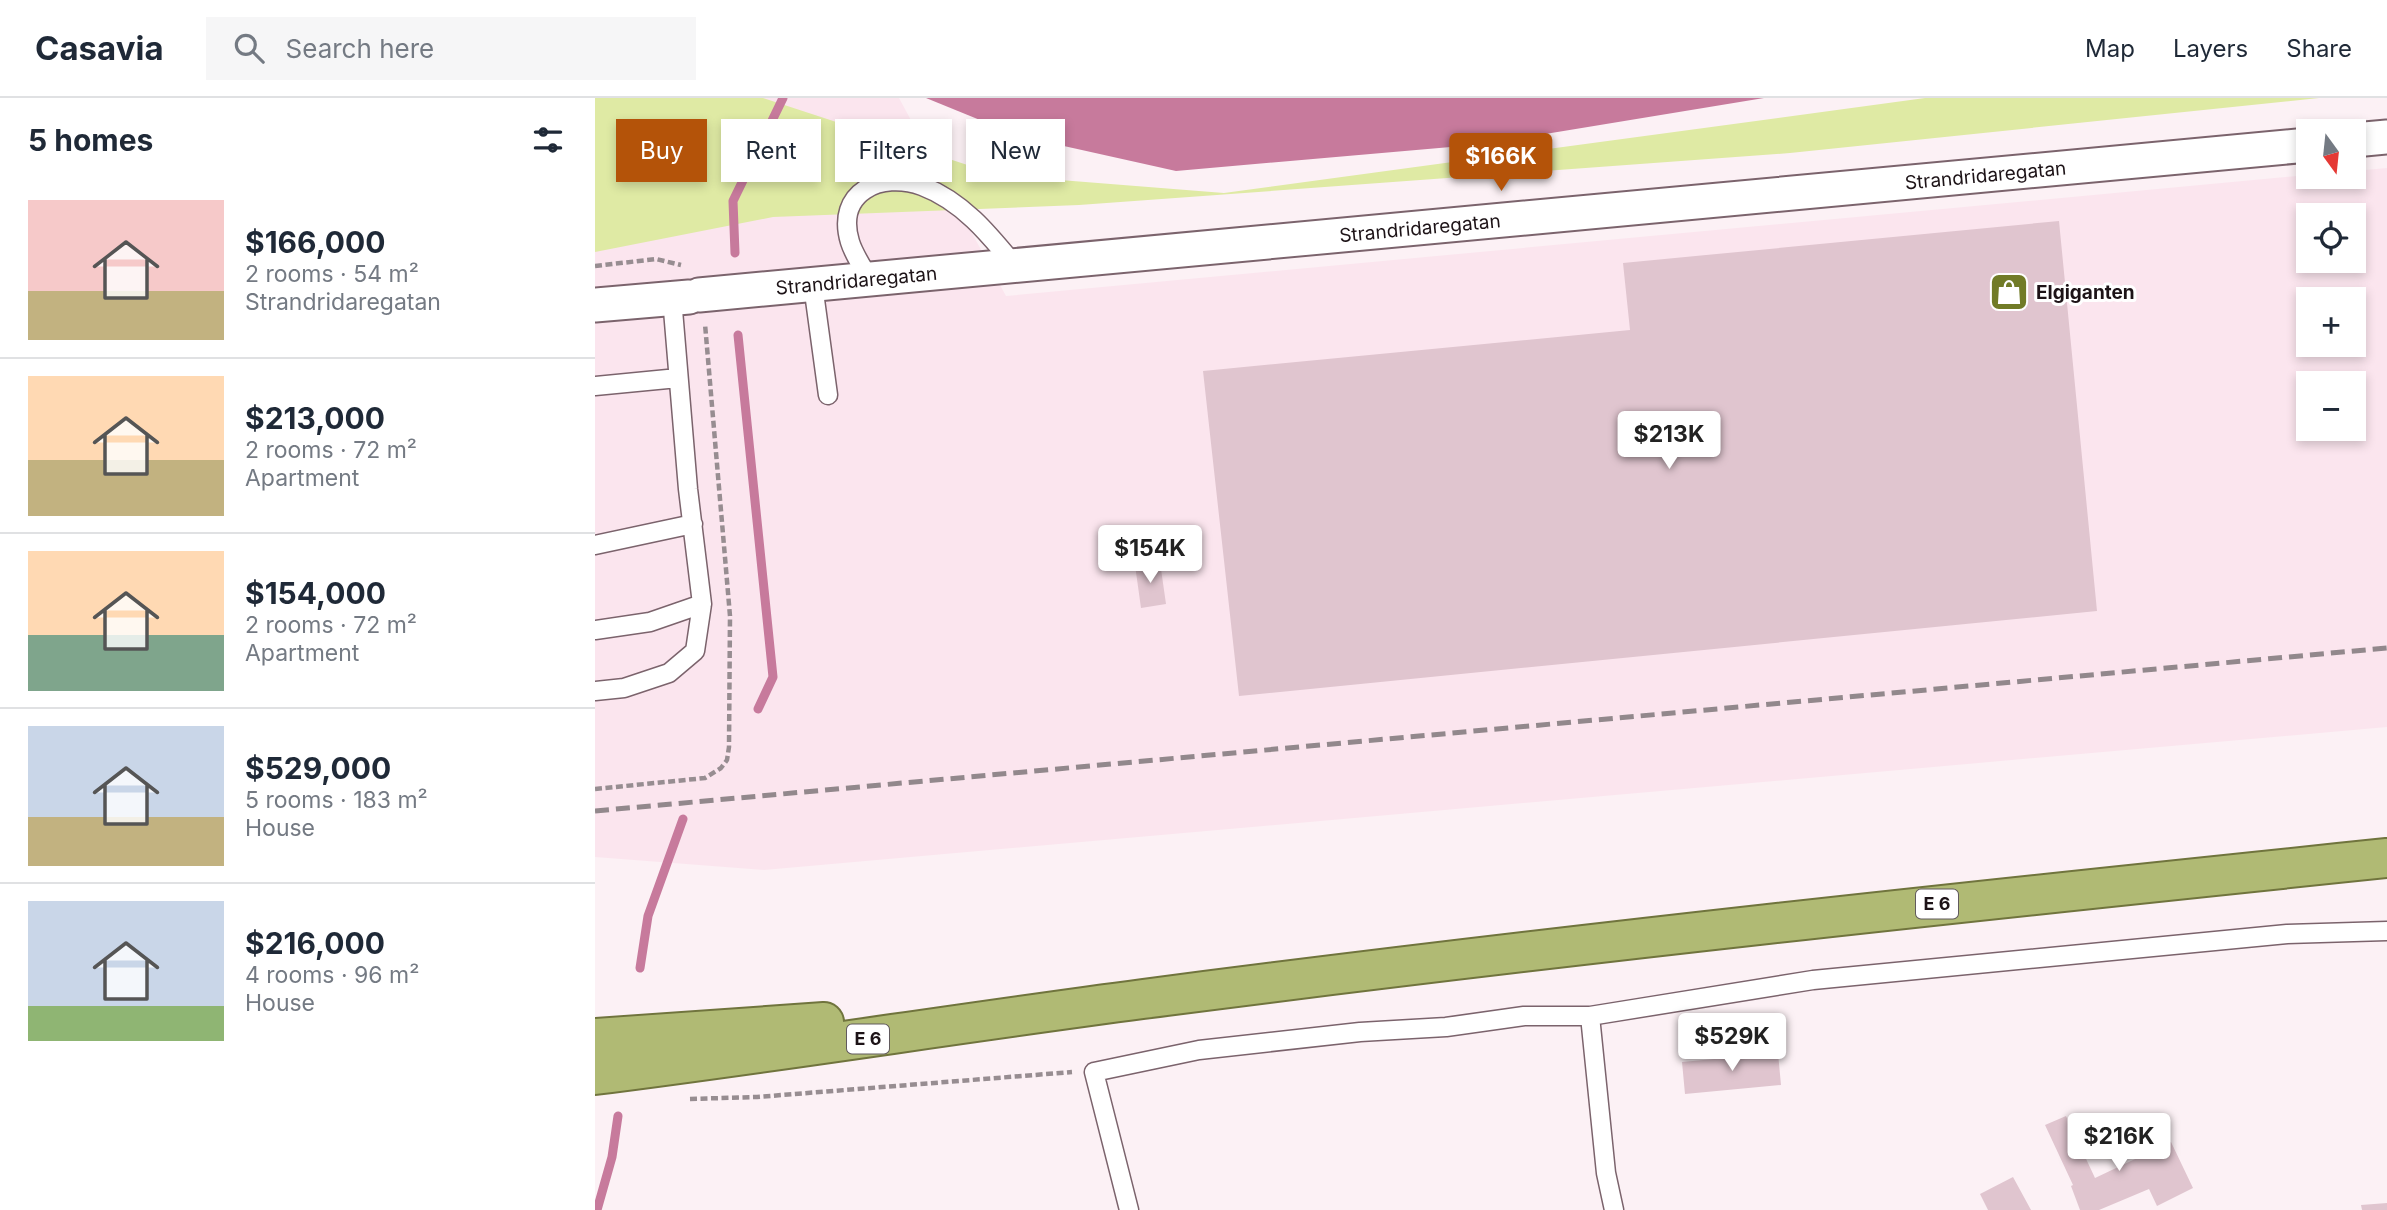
<!DOCTYPE html>
<meta charset="utf-8">
<style>
:root{--surface:#fff;--page:#f6f6f7;--text:#1f2937;--muted:#747a83;--line:#e0e1e3;--accent:#b45309}
body{margin:0;font-family:Inter,sans-serif;background:var(--page);color:var(--text);height:100vh;display:flex;flex-direction:column;font-size:26px;white-space:nowrap}
*{box-sizing:border-box;margin:0}
p{font-size:23px;color:var(--muted)}
.icon{flex:none;width:38px;height:38px;fill:none;stroke:currentColor;stroke-width:2;stroke-linecap:round;stroke-linejoin:round}
.map{position:relative;flex:1;overflow:hidden}
.panel{display:flex;flex-direction:column;background:var(--surface);width:595px}
.panel>*{flex:none}
.hud{position:absolute;left:21px;top:21px;width:665px;height:63px;display:flex;gap:14px}
.needle{width:46px;rotate:165deg}
.tools{position:absolute;left:1701px;top:21px;display:grid;gap:14px}
.tools a{display:grid;place-items:center;width:70px;height:70px;border-radius:0px;background:var(--surface);box-shadow:0 4px 10px #0003;font-size:35px}
.price{position:absolute;translate:-50% -60px;padding:0 16px;border-radius:7px;background:#fff;color:#222;font-size:23px;line-height:46px;filter:drop-shadow(0 2px 4px #0008)}
.price::after{content:'';position:absolute;left:50%;top:42px;width:21px;height:16px;margin-left:-10px;background:inherit;clip-path:polygon(0 0,100% 0,50% 100%)}
.price.selected{background:var(--accent);color:#fff}
ul{padding:0;list-style:none}
li{display:flex;align-items:center;gap:21px;height:175px;padding:0 28px}
li+li{border-top:2px solid var(--line)}
li span{display:grid;place-items:center;flex:none;width:196px;height:140px;border-radius:0px;color:#555}
li>.icon{margin-inline-start:auto}
span .icon{width:84px;height:84px;fill:#fffc;stroke-width:1}
li b{font-size:30px}
h2{display:flex;justify-content:space-between;align-items:center;height:84px;padding:0 28px;font-size:30px}
.pill{padding:0 24px;border-radius:0px;background:var(--surface);box-shadow:0 4px 10px #0003;font-size:24px;line-height:63px}
.pill.selected{background:var(--accent);color:#fff}
header{display:flex;align-items:center;gap:42px;box-sizing:border-box;height:98px;padding:0 35px;background:var(--surface);border-bottom:2px solid var(--line)}
header strong{font-size:33px}
nav{display:flex;gap:38px;margin-inline-start:auto;font-size:24px}
.search{width:490px;height:63px;background:var(--page);display:flex;align-items:center;gap:18px;box-sizing:border-box;padding:0 24px;border-radius:0px;color:var(--muted);font-size:26px}
main{display:flex;flex:1;min-height:0}
.map>svg:first-child{display:block}
</style>
<header>
<strong>Casavia</strong>
<div class="search"><svg class="icon" aria-label="search" viewBox="0 0 24 24"><circle cx="10" cy="10" r="6"/><path d="M15 15l6 6"/></svg>Search here</div>
<nav><a>Map</a><a>Layers</a><a>Share</a></nav>
</header>
<main>
<section class="panel">
<h2>5 homes<svg class="icon" aria-label="filters" viewBox="0 0 24 24"><path d="M4 7h16M4 17h16"/><circle cx="9" cy="7" r="2"/><circle cx="15" cy="17" r="2"/></svg></h2>
<ul>
<li><span style="background:linear-gradient(#f6c9c9 65%,#c2b280 0)"><svg class="icon" aria-label="home" viewBox="0 0 24 24"><path d="M3 11l9-7 9 7M6 9v11h12V9"/></svg></span><div><b>$166,000</b><p>2 rooms · 54 m²</p><p>Strandridaregatan</p></div></li>
<li><span style="background:linear-gradient(#ffd9b3 60%,#c2b280 0)"><svg class="icon" aria-label="home" viewBox="0 0 24 24"><path d="M3 11l9-7 9 7M6 9v11h12V9"/></svg></span><div><b>$213,000</b><p>2 rooms · 72 m²</p><p>Apartment</p></div></li>
<li><span style="background:linear-gradient(#ffd9b3 60%,#7fa58c 0)"><svg class="icon" aria-label="home" viewBox="0 0 24 24"><path d="M3 11l9-7 9 7M6 9v11h12V9"/></svg></span><div><b>$154,000</b><p>2 rooms · 72 m²</p><p>Apartment</p></div></li>
<li><span style="background:linear-gradient(#c9d6e8 65%,#c2b280 0)"><svg class="icon" aria-label="home" viewBox="0 0 24 24"><path d="M3 11l9-7 9 7M6 9v11h12V9"/></svg></span><div><b>$529,000</b><p>5 rooms · 183 m²</p><p>House</p></div></li>
<li><span style="background:linear-gradient(#c9d6e8 75%,#8fb573 0)"><svg class="icon" aria-label="home" viewBox="0 0 24 24"><path d="M3 11l9-7 9 7M6 9v11h12V9"/></svg></span><div><b>$216,000</b><p>4 rooms · 96 m²</p><p>House</p></div></li>
</ul>
</section>
<div class="map">
<svg width="1792" height="1112" viewBox="0 0 1792 1112">
<rect width="100%" height="100%" fill="#fcf1f5"/>
<path fill="#fbe5ee" fill-rule="evenodd" d="M 0,0 L 304,0 L 411,198 L 1713,77 L 1759,79 L 1759,73 L 1792,70 L 1792,629 L 169,772 L 0,759 ZM 1713,117 L 1759,117 L 1759,163 L 1713,163 ZM 1713,201 L 1759,201 L 1759,247 L 1713,247 ZM 1713,285 L 1759,285 L 1759,331 L 1713,331 Z"/>
<path fill="#dfeaa4" d="M 0,0 L 168,0 L 403,77 L 629,95 L 1330,0 L 1724,0 L 1195,55 L 484,107 L 178,119 L 0,154 Z"/>
<path fill="#c77a9c" d="M 331,0 L 1169,0 L 890,46 L 581,73 L 424,38 Z"/>
<g fill="none" stroke-linecap="round" stroke-linejoin="round">
<path stroke="#c77a9c" stroke-width="9" d="M 140,155 L 138,103 L 188,0
M 143,237 L 178,579 L 163,611
M 45,870 L 53,818 L 88,721
M 2,1112 L 17,1059 L 23,1018"/>
</g>
<path fill="#e0c5cf" d="M 1464,123 L 1502,513 L 644,598 L 608,273 L 1035,232 L 1028,165 Z
M 565,464 L 571,506 L 546,510 L 540,467 Z
M 1183,955 L 1186,987 L 1090,996 L 1087,964 Z
M 1471,1018 L 1500,1080 L 1576,1044 L 1598,1090 L 1562,1108 L 1554,1091 L 1504,1112 L 1485,1112 L 1476,1088 L 1478,1087 L 1450,1027 Z
M 1418,1079 L 1436,1112 L 1393,1112 L 1385,1096 Z
M 1792,1105 L 1792,1112 L 1767,1112 L 1766,1107 Z"/>
<g fill="none" stroke-linecap="round" stroke-linejoin="round">
<g stroke="#7b636c" stroke-width="21">
<path id="service" d="M 275,182 C 268,170 259,157 255,144 C 240,94 286,73 327,88 C 367,103 394,136 420,168
M 218,187 L 233,297
M 0,288 L 83,280
M 0,447 L 98,426
M 0,532 L 55,524 L 107,506
M 0,593 L 29,590 L 74,575 L 100,553 L 107,506 L 93,391 L 77,200
M 534,1112 L 499,974 L 604,952 L 765,934 L 851,929 L 929,918 L 995,918
M 1019,1112 L 1011,1075 L 995,918 L 1218,882 L 1692,836 L 1792,833"/>
</g>
<g stroke="#7b636c" stroke-width="37">
<g id="minor">
<path d="M 1759,42 L 1792,39"/>
<path id="s1" d="M 104,197 L 1713,47"/>
<path d="M 0,207 L 94,199"/>
</g>
</g>
<g stroke="#70743d" stroke-width="42">
<path id="trunk" d="M 0,940 L 229,924
M 0,977 C 183,954 365,925 548,901 C 962,847 1377,803 1792,760"/>
</g>
<path stroke="#978d91" stroke-width="4.5" stroke-dasharray="7 3.5" stroke-linecap="butt" d="M 0,168 L 61,161 L 86,167
M 0,691 L 110,680 L 126,670 L 132,662 L 134,649 L 135,518 L 110,226
M 95,1001 L 162,999 L 477,974"/>
<use href="#service" stroke="#fff" stroke-width="18"/>
<use href="#minor" stroke="#fff" stroke-width="33"/>
<use href="#trunk" stroke="#b0ba74" stroke-width="38"/>
<path stroke="#92888c" stroke-width="5" stroke-dasharray="14 7" stroke-linecap="butt" d="M 0,713 L 1792,550"/>
</g>
<defs>
<g id="shop-square" transform="scale(2.0125)"><rect x="-9" y="-9" width="18" height="18" rx="4" fill="#717b27" stroke="#fff"/><path d="M-5-2.5h2.3a2.7 3.5 0 0 1 5.4 0H5L5.5 6h-11ZM-1.5-2.5h3a1.5 2.3 0 0 0-3 0Z" fill="#fff"/></g>
</defs>
<g fill-rule="evenodd">
<use href="#shop-square" x="1414" y="194"/>
</g>
<g text-anchor="middle" stroke-width="6" stroke-linejoin="round" paint-order="stroke">
<g fill="#fff" stroke="#615a5d" stroke-width="2">
<rect x="1321" y="791.5" width="42" height="29" rx="5"/>
<rect x="252" y="926.5" width="42" height="29" rx="5"/>
</g>
<g font-size="18" font-weight="bold" fill="#1d1317">
<text x="1342" y="812">E 6</text>
<text x="273" y="947">E 6</text>
</g>
<g font-size="19" fill="#1d1317" stroke="#fff">
<text dy="7" stroke="none"><textPath href="#s1" startOffset="1292">Strandridaregatan</textPath></text>
<text dy="7" stroke="none"><textPath href="#s1" startOffset="724">Strandridaregatan</textPath></text>
<text dy="7" stroke="none"><textPath href="#s1" startOffset="158">Strandridaregatan</textPath></text>
</g>
<g font-size="19" font-weight="bold" fill="#1d1317" stroke="#fff" text-anchor="start">
<text x="1441" y="201">Elgiganten</text>
</g>
</g>
</svg>
<div class="tools">
<a><svg class="needle" viewBox="-14 -14 28 28"><path d="M0-13l5 13h-10z" fill="#e53935"/><path d="M0 13l5-13h-10z" fill="#747a83"/></svg></a>
<a><svg class="icon" aria-label="locate" viewBox="0 0 24 24"><circle cx="12" cy="12" r="6"/><path d="M12 2v4M12 18v4M2 12h4M18 12h4"/></svg></a>
<a>+</a>
<a>−</a>
</div>
<b class="price selected" style="left:906px;top:95px">$166K</b>
<b class="price" style="left:1074px;top:373px">$213K</b>
<b class="price" style="left:555px;top:487px">$154K</b>
<b class="price" style="left:1137px;top:975px">$529K</b>
<b class="price" style="left:1524px;top:1075px">$216K</b>
<div class="hud">
<a class="pill selected">Buy</a>
<a class="pill">Rent</a>
<a class="pill">Filters</a>
<a class="pill">New</a>
</div>
</div>
</main>
